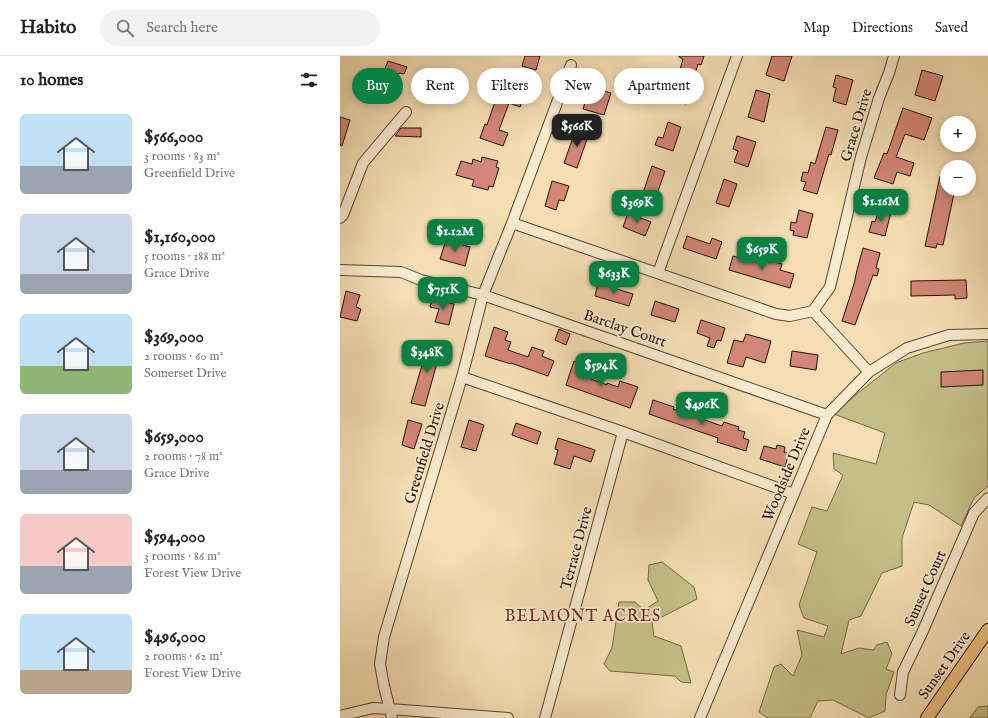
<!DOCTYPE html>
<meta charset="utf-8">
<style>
:root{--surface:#fff;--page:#f2f2f2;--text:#222;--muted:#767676;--line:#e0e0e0;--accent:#0b8043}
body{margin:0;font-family:"IM FELL English",serif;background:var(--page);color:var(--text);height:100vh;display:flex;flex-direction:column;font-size:15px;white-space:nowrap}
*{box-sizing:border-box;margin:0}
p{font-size:13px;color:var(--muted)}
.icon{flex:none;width:22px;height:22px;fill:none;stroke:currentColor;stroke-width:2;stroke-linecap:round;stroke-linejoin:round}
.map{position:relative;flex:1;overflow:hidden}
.drawer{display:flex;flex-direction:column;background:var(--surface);width:340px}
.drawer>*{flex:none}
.hud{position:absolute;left:12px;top:12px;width:380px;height:36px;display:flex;gap:8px}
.buttons{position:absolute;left:600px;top:60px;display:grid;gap:8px}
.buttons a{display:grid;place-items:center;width:36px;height:36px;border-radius:50%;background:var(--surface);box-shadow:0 2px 10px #0003;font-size:20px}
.price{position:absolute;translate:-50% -34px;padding:0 9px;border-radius:8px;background:var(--accent);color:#fff;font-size:13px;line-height:26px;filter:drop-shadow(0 1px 2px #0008)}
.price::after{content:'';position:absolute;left:50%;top:24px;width:12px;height:9px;margin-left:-6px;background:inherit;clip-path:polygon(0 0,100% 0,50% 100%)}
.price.selected{background:#222;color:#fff}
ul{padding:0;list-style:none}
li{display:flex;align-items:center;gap:12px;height:100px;padding:0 20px}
li span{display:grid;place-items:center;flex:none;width:112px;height:80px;border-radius:6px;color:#555}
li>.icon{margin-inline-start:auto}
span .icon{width:48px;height:48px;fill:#fffc;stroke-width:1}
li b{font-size:17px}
h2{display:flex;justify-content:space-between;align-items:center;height:48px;padding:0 20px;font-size:17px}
.tag{padding:0 14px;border-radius:18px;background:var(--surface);box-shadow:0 2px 10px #0003;font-size:14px;line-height:36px}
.tag.selected{background:var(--accent);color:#fff}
header{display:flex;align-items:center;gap:24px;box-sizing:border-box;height:56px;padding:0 20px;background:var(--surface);border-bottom:1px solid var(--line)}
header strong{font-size:19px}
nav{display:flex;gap:22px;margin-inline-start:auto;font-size:14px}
.search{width:280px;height:36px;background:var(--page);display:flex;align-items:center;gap:10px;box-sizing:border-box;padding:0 14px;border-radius:22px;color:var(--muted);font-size:15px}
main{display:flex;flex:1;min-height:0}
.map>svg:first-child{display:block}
</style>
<header>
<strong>Habito</strong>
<div class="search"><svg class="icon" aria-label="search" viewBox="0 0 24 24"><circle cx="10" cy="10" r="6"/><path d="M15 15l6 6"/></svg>Search here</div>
<nav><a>Map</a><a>Directions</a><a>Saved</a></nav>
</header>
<main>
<section class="drawer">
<h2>10 homes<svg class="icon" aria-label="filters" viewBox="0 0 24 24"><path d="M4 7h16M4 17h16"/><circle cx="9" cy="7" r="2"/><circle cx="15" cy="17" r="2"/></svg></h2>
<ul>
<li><span style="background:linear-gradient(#bfe0f5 65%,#9aa5b1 0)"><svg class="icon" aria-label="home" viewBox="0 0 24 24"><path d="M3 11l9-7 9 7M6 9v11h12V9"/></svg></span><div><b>$566,000</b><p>3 rooms · 83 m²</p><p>Greenfield Drive</p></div></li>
<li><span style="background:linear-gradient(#c9d6e8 75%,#9aa5b1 0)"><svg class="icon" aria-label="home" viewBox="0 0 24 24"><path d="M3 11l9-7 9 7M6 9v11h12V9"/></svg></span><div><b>$1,160,000</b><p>5 rooms · 188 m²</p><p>Grace Drive</p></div></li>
<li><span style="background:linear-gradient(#bfe0f5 65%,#8fb573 0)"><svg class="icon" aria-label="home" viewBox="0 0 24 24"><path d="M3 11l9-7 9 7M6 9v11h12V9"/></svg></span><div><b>$369,000</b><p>2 rooms · 60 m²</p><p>Somerset Drive</p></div></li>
<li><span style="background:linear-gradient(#c9d6e8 70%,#9aa5b1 0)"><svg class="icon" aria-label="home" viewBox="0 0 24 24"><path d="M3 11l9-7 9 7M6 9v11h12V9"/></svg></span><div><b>$659,000</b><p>2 rooms · 78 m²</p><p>Grace Drive</p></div></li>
<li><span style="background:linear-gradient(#f6c9c9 65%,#9aa5b1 0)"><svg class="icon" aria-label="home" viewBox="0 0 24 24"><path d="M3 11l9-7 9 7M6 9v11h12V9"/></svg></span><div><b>$594,000</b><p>3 rooms · 86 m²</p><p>Forest View Drive</p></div></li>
<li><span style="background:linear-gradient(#bfe0f5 70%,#b9a48a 0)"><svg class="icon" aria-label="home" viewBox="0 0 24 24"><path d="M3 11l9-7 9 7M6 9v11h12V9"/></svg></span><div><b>$496,000</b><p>2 rooms · 62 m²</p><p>Forest View Drive</p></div></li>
</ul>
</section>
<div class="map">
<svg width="648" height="662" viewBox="0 0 648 662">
<rect width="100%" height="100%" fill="#f5deb4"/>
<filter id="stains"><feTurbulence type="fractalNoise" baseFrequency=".005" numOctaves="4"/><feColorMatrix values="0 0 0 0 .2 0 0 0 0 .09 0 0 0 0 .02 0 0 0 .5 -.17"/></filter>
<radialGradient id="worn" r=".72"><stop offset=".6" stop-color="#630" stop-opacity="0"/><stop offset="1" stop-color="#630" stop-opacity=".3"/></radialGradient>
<path fill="#c4bf88" stroke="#766744" d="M 648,285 L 648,430 L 634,442 L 621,470 L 589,449 L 574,446 L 562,482 L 562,510 L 542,517 L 521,560 L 509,564 L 501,598 L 519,592 L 533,594 L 537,589 L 547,586 L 552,598 L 546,613 L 554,616 L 546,639 L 545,655 L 529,662 L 493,644 L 478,645 L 470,662 L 428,662 L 419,656 L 434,611 L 441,608 L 453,620 L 462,599 L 457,574 L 484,581 L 488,570 L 464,562 L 459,549 L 477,496 L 458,488 L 472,451 L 487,455 L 503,419 L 494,413 L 493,397 L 536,408 L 545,377 L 494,358 L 517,338 L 556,307 L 583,297 L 624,287 Z
M 322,506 L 354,531 L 357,543 L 312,566 L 314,580 L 341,590 L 351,627 L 341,626 L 335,620 L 270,615 L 264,608 L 272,592 L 279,546 L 295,546 L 304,554 L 318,545 L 308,524 L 309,509 Z
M 648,650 L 648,662 L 630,662 L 638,651 Z"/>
<path fill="#d28677" stroke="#290f00" d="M 185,0 L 200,0 L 196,14 L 182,10 Z
M 339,0 L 364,0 L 361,9 L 358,8 L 346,48 L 331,43 L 343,3 L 339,1 Z
M 432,0 L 452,0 L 444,25 L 426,19 Z
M 48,5 L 67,11 L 64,18 L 59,17 L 56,25 L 42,20 Z
M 582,14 L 603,20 L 595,45 L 575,39 Z
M 496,19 L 513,24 L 506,49 L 493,45 L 496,32 L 493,31 Z
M 174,23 L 188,28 L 180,51 L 169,47 L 159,74 L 168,77 L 163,90 L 140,82 L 145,68 L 147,69 L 156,43 L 150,41 L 154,31 L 164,35 L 167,26 L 173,28 Z
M 250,31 L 271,37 L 264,59 L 243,53 Z
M 416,34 L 430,38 L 424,66 L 408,61 Z
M 563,52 L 592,62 L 584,84 L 565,78 L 556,101 L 574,107 L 570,120 L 557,116 L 553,128 L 534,122 L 544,97 L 547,98 Z
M 0,61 L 10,64 L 2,90 L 0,89 Z
M 328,66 L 341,71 L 333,95 L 315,89 L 318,81 L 323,82 Z
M 486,71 L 498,74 L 491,99 L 489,98 L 477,138 L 463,134 L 466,126 L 461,125 L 463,116 L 468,117 L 471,106 L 475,108 Z
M 61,72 L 81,72 L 81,81 L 55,80 Z
M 236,73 L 249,77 L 237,112 L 224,107 Z
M 397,80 L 416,86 L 408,111 L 394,106 L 398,95 L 393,93 Z
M 142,101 L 158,105 L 156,111 L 159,112 L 153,131 L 149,130 L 148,134 L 132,130 L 134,124 L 116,119 L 121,105 L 132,108 L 133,103 L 141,106 Z
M 312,110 L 325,115 L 317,138 L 304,134 Z
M 600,120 L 607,121 L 607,133 L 615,133 L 603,189 L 597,188 L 596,192 L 585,190 Z
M 384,123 L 397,128 L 389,151 L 376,147 Z
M 212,125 L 229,130 L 224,145 L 219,144 L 216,154 L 205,150 Z
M 539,153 L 551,156 L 545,180 L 529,176 L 532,165 L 535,166 Z
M 459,154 L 473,158 L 467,182 L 453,179 L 454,175 L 450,174 L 451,166 L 456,167 Z
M 288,157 L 311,166 L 305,180 L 283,171 Z
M 347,180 L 370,188 L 372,182 L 382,186 L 376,203 L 343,192 Z
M 106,184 L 130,191 L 125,210 L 100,203 Z
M 523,192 L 540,197 L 536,212 L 539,213 L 537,220 L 533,219 L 515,269 L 502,265 L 514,228 L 517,214 Z
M 393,200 L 407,204 L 408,200 L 431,207 L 431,205 L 442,208 L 440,214 L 454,218 L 450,232 L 389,214 Z
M 626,224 L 627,242 L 615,243 L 615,239 L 571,240 L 571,225 Z
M 258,227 L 293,238 L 289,250 L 255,240 Z
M 6,235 L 20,239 L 16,251 L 21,253 L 17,265 L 0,261 Z
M 92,242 L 114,248 L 109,269 L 95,266 L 99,253 L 90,251 Z
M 315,245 L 339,253 L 335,266 L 311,259 Z
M 361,264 L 385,272 L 381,285 L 377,284 L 374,292 L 367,290 L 370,282 L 357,277 Z
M 154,271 L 168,276 L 165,284 L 171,286 L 168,294 L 188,301 L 192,291 L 204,295 L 202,300 L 214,305 L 208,320 L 171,307 L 171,308 L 145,300 Z
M 219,273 L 230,278 L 226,289 L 215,284 Z
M 406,278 L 431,285 L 425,307 L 406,301 L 403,311 L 387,307 L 394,284 L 403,286 Z
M 89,285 L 102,289 L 85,350 L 71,347 Z
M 452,295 L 478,299 L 476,314 L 450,310 Z
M 234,305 L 243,308 L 242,314 L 253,317 L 251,323 L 267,329 L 267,327 L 278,331 L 280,325 L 298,331 L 290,352 L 226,329 Z
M 643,314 L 643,329 L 601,331 L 601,316 Z
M 313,344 L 334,351 L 333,353 L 382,370 L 384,366 L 399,371 L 398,374 L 405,376 L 403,382 L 409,384 L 406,395 L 377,386 L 378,382 L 309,358 Z
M 68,364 L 82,368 L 74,393 L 62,389 Z
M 129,364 L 144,369 L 136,395 L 121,391 Z
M 176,367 L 201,376 L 197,388 L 172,379 Z
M 218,382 L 255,394 L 251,406 L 234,400 L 230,413 L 214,408 L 218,394 L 215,393 Z
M 437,389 L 445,391 L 444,396 L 449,397 L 445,411 L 420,403 L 424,390 L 436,393 Z"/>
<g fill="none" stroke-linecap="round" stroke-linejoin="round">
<g stroke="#5c432d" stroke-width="12">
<path id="minor" d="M 0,162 L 3,159 L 23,107 L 66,56
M 172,167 L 436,258 L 450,260 L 473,255 L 490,231 L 521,101 L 539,42 L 549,17 L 554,0
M 0,214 L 61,216 L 81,224 L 143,239 L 487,359
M 318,217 L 397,0
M 473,255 L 529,316
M 122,321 L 283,376 L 454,438
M 560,639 L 563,616 L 582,577 L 634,457 L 648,442
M 0,660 L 33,652 L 50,653 L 168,662
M 52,662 L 44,630 L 40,608 L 44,581 L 122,321 L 143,239 L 172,167 L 231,9
M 205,662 L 283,376
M 360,662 L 487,359 L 529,316 L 567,292 L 609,279 L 648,278"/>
</g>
<g stroke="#290f00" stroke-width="14">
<path id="major" d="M 587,662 L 648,574"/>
</g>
<use href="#minor" stroke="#f8eace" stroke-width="10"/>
<use href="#major" stroke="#eabf7a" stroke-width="12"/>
</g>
<g text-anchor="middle" stroke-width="3.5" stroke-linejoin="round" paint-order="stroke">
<g font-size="15" fill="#290f00" stroke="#f8eace">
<text transform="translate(516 69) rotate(-73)" y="5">Grace Drive</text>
<text transform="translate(285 272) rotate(19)" y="5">Barclay Court</text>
<text transform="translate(84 397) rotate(-73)" y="5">Greenfield Drive</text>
<text transform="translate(446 418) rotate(-67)" y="5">Woodside Drive</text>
<text transform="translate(236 492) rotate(-75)" y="5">Terrace Drive</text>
<text transform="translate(585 532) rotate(-66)" y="5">Sunset Court</text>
<text transform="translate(604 609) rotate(-55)" y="5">Sunset Drive</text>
</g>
<g font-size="16" letter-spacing="1" fill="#7a1f14" stroke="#f8eace">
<text x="243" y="565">BELMONT ACRES</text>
</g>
</g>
<rect width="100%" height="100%" filter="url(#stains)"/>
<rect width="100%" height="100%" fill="url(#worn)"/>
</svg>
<div class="buttons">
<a>+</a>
<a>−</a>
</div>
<b class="price selected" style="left:237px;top:92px">$566K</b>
<b class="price" style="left:541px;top:167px">$1.16M</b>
<b class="price" style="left:297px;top:168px">$369K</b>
<b class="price" style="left:115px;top:197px">$1.12M</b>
<b class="price" style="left:422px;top:215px">$659K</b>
<b class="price" style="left:274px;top:239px">$633K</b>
<b class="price" style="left:103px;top:255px">$751K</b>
<b class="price" style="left:87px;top:318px">$348K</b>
<b class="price" style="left:261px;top:331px">$594K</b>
<b class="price" style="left:362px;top:370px">$496K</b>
<div class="hud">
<a class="tag selected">Buy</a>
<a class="tag">Rent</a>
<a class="tag">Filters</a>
<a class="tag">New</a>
<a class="tag">Apartment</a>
</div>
</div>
</main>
